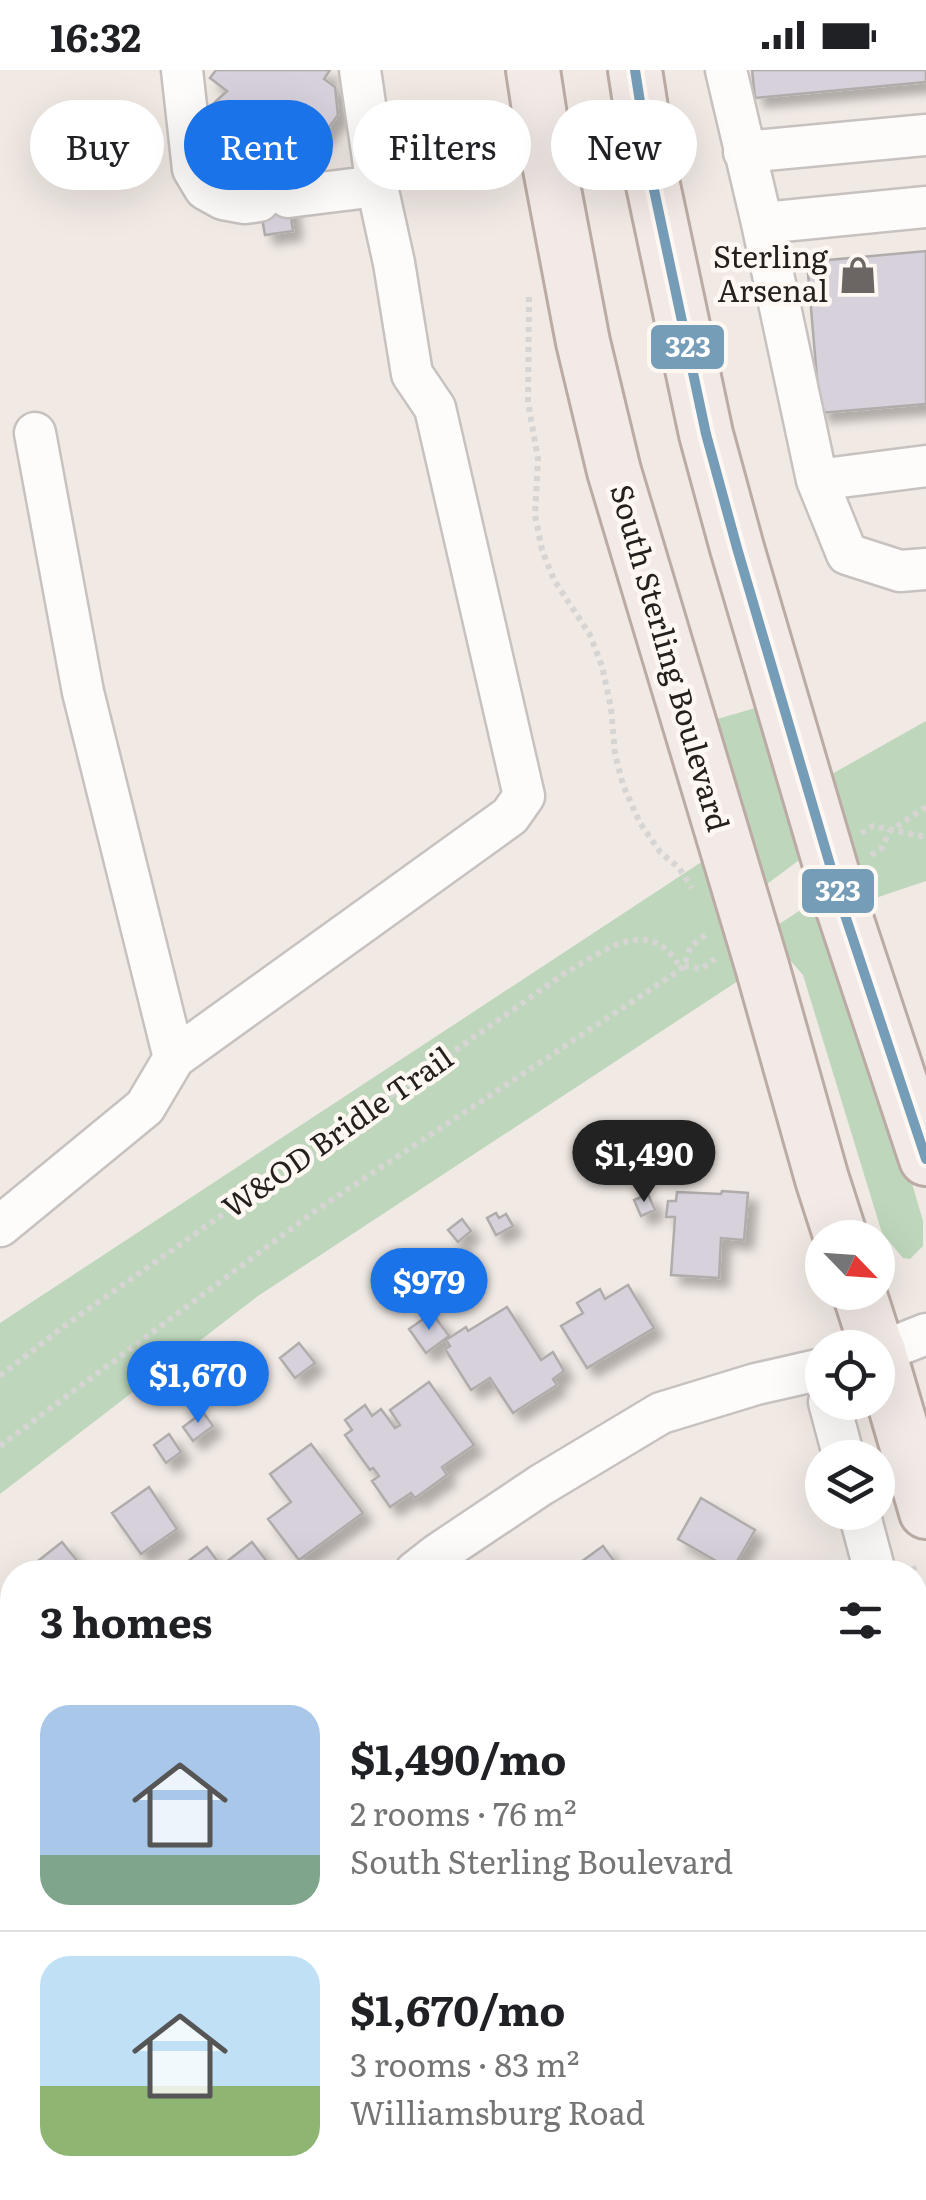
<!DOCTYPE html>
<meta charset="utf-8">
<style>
:root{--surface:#fff;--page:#f6f6f6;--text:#202124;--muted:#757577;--line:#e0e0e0;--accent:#1a73e8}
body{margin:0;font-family:Literata,serif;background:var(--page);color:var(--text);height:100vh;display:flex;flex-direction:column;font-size:38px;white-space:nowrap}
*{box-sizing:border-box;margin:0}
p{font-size:32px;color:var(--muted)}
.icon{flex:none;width:55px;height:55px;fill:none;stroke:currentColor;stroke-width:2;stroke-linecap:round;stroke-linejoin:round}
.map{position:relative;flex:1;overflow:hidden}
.drawer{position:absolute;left:0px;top:1490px;width:928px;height:640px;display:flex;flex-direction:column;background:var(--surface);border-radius:40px 40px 0 0;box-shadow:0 10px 40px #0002}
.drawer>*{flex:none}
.banner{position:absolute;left:30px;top:30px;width:868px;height:90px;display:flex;gap:20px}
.needle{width:65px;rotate:115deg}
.controls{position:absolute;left:805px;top:1150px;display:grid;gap:20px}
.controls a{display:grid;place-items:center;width:90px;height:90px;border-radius:50%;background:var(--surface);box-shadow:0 10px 40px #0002;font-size:50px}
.price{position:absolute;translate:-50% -85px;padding:0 22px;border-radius:35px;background:var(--accent);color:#fff;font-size:32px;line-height:65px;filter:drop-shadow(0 2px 5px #0008)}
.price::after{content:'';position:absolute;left:50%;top:60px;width:30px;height:22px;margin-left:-15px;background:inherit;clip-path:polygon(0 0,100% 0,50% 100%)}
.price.selected{background:#222;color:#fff}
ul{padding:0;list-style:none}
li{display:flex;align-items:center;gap:30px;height:250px;padding:0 40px}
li+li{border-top:2px solid var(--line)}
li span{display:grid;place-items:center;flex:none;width:280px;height:200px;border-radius:30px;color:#555}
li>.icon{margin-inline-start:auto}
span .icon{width:120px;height:120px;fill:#fffc;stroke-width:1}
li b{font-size:42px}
h2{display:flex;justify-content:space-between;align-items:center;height:120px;padding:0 40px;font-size:42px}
.chip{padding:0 35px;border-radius:45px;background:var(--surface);box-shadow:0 10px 40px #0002;font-size:35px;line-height:90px}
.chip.selected{background:var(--accent);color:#fff}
.status{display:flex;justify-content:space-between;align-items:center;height:70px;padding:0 50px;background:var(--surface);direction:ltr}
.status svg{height:28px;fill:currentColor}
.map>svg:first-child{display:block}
</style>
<div class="status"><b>16:32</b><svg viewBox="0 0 49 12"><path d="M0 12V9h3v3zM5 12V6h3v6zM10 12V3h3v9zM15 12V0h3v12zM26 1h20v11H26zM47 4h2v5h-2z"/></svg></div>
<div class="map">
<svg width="926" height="2130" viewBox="0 0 926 2130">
<defs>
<filter id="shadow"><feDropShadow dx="9" dy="9" stdDeviation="5" flood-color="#0004"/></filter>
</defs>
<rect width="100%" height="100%" fill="#f0e9e4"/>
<path fill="#bed7bc" d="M 762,636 L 810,782 L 759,820 L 707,652 Z
M 926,651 L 926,811 L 843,839 L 807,718 Z
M 706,789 L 741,909 L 258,1226 L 0,1424 L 0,1253 Z
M 819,828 L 895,1055 L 923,1151 L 923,1176 L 910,1189 L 903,1188 L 882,1163 L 803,905 L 776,874 L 770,860 Z"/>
<path fill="#d6d1db" stroke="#afacab" stroke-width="2.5" filter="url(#shadow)" d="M 216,0 L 330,0 L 324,9 L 335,17 L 338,45 L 312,80 L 298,70 L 283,89 L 293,161 L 265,165 L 252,90 L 218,68 L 214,33 L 227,21 L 210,8 Z
M 752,0 L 926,0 L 926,12 L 755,28 Z
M 926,181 L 926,334 L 820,343 L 807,192 Z
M 722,1121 L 748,1123 L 744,1170 L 721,1168 L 719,1208 L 671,1205 L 675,1147 L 666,1147 L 668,1131 L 676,1131 L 677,1122 L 721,1124 Z
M 648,1124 L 655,1140 L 641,1146 L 634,1130 Z
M 496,1143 L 499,1148 L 506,1144 L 513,1156 L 496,1165 L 487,1148 Z
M 462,1149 L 471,1161 L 458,1172 L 448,1160 Z
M 628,1215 L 654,1258 L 587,1298 L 561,1256 L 583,1243 L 577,1233 L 600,1219 L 605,1229 Z
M 507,1237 L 541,1290 L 553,1282 L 564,1301 L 553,1309 L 557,1315 L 513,1343 L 490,1308 L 471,1320 L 445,1279 L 450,1276 L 446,1270 L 466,1257 L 468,1261 Z
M 432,1243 L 449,1266 L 426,1283 L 409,1259 Z
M 299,1273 L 315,1293 L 295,1308 L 280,1288 Z
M 429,1312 L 474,1375 L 442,1397 L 447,1405 L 415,1428 L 411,1423 L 390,1437 L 372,1411 L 379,1406 L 373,1398 L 370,1400 L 345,1365 L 352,1360 L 345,1350 L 365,1335 L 372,1346 L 381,1339 L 395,1358 L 400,1355 L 390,1340 Z
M 203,1342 L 213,1356 L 193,1371 L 183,1357 Z
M 169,1364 L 181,1382 L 166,1393 L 154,1375 Z
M 311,1374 L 363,1443 L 299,1490 L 268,1449 L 291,1432 L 270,1404 Z
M 149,1417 L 177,1459 L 141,1484 L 112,1443 Z
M 701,1428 L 755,1460 L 732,1500 L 678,1469 Z
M 62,1472 L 86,1502 L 24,1502 Z
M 252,1472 L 275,1502 L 175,1501 L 207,1477 L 221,1496 Z
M 603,1476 L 622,1502 L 567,1502 Z
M 12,1915 L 12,1978 L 0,1962 L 0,1925 Z
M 915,1933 L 926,1975 L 926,2013 L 915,2016 Z
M 0,2017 L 12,2034 L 12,2049 L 0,2058 Z
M 921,2049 L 926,2069 L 926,2117 L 892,2126 L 889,2118 L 915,2118 L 915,2050 Z
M 113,2118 L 133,2118 L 138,2130 L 84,2130 Z
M 171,2118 L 254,2118 L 256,2123 L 234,2130 L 175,2130 Z"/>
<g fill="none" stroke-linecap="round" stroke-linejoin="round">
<g stroke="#c7c2bf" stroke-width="45">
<path id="minor" d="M 182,0 L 193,99 L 205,119 L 223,129 L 245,133 L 259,131
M 726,0 L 762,153 L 817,410 L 926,396
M 744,82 L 926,65
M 288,127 L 377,116
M 762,153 L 926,137
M 35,363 L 83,622 L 174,988 L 510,746 L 524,726 L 435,338 L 412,304 L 394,193 L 377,116 L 360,0
M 817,410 L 847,484 L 900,501 L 926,499
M 0,1156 L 145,1037 L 174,988
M 878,1283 L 926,1264
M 829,1332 L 844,1388
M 859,1442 L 875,1502
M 415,1502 L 438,1484 L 541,1415 L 661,1343 L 756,1314 L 822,1299
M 915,1647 L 926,1687
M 0,1813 L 12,1804
M 565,2130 L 586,2127"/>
</g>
<g stroke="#bbaba4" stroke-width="58">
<path id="major" d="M 533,0 L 540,46 L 583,272 L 614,401 L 762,896 L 822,1109 L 841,1168
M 635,0 L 653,115 L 706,364 L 737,478 L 843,839 L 926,1089
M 859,1222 L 877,1278
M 878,1278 L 926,1442"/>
</g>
<path stroke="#d6d5d3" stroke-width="6" stroke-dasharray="5 5" stroke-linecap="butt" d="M 529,227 L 528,332 L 538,389 L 535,445 L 542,480 L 554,510 L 590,565 L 602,596 L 611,638 L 615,684 L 623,715 L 640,753 L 660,782 L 679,798 L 692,818
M 861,763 L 873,756 L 926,767
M 871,785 L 881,779 L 890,761 L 926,737
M 684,896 L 701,899 L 715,889
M 0,1306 L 63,1257 L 565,903 C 605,880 651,843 681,899
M 0,1376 L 315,1141 L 674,904 L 684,896 L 691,876 L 708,863
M 913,1496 L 926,1539"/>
<use href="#minor" stroke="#fdfcfb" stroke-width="40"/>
<use href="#major" stroke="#f2eae7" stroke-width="52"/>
<g stroke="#fef7f2" stroke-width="18">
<path id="bus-1" d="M 635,0 L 653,115 L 706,364 L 737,478 L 843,839 L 926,1089"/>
</g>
<use href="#bus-1" stroke="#769db8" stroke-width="10"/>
</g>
<defs>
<g id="shop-bare" transform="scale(3)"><path d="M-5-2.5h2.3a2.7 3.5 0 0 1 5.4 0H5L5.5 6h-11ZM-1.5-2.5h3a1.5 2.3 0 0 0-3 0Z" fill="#6b6663" stroke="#fef7f2" stroke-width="2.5" paint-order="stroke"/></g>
</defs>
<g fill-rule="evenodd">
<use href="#shop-bare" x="858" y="205"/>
</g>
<g text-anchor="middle" stroke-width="9" stroke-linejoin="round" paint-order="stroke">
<g font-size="30" fill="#24201d" stroke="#fef7f2" text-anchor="end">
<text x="828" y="198">Sterling<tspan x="828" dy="34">Arsenal</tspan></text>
</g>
<g font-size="30" fill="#24201d" stroke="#fef7f2">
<text transform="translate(669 588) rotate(74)" y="10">South Sterling Boulevard</text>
<text transform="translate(338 1063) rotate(-35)" y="10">W&amp;OD Bridle Trail</text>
</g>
</g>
<g stroke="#fef7f2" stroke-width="4">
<rect x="649" y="253" width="77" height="48" rx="10" fill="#769db8"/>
<rect x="800" y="797" width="76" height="48" rx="10" fill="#769db8"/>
</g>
<g font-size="28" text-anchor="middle" font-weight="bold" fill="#fff">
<text x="688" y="287">323</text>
<text x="838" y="831">323</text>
</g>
</svg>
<div class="controls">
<a><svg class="needle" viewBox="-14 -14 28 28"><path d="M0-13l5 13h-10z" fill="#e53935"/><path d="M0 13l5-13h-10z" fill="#757577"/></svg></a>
<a><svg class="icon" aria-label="locate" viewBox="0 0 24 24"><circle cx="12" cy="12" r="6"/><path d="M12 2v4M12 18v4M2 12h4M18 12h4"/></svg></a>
<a><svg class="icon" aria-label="layers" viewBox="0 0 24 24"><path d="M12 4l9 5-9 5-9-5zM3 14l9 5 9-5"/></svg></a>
</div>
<b class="price selected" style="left:644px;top:1135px">$1,490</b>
<b class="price" style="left:429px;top:1263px">$979</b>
<b class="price" style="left:198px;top:1356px">$1,670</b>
<div class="banner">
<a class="chip">Buy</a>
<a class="chip selected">Rent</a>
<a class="chip">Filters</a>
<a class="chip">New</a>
</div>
<section class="drawer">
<h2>3 homes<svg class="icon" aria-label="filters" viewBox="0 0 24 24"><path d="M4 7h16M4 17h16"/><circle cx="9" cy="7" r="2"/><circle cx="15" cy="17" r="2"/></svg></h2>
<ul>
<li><span style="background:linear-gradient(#a9c7e8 75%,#7fa58c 0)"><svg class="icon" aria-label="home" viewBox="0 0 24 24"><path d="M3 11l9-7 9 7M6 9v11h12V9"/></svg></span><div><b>$1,490/mo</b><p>2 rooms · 76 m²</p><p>South Sterling Boulevard</p></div></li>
<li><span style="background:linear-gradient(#bfe0f5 65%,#8fb573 0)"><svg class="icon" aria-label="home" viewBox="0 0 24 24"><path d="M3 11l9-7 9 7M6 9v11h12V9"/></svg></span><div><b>$1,670/mo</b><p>3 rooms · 83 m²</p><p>Williamsburg Road</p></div></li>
</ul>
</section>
</div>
